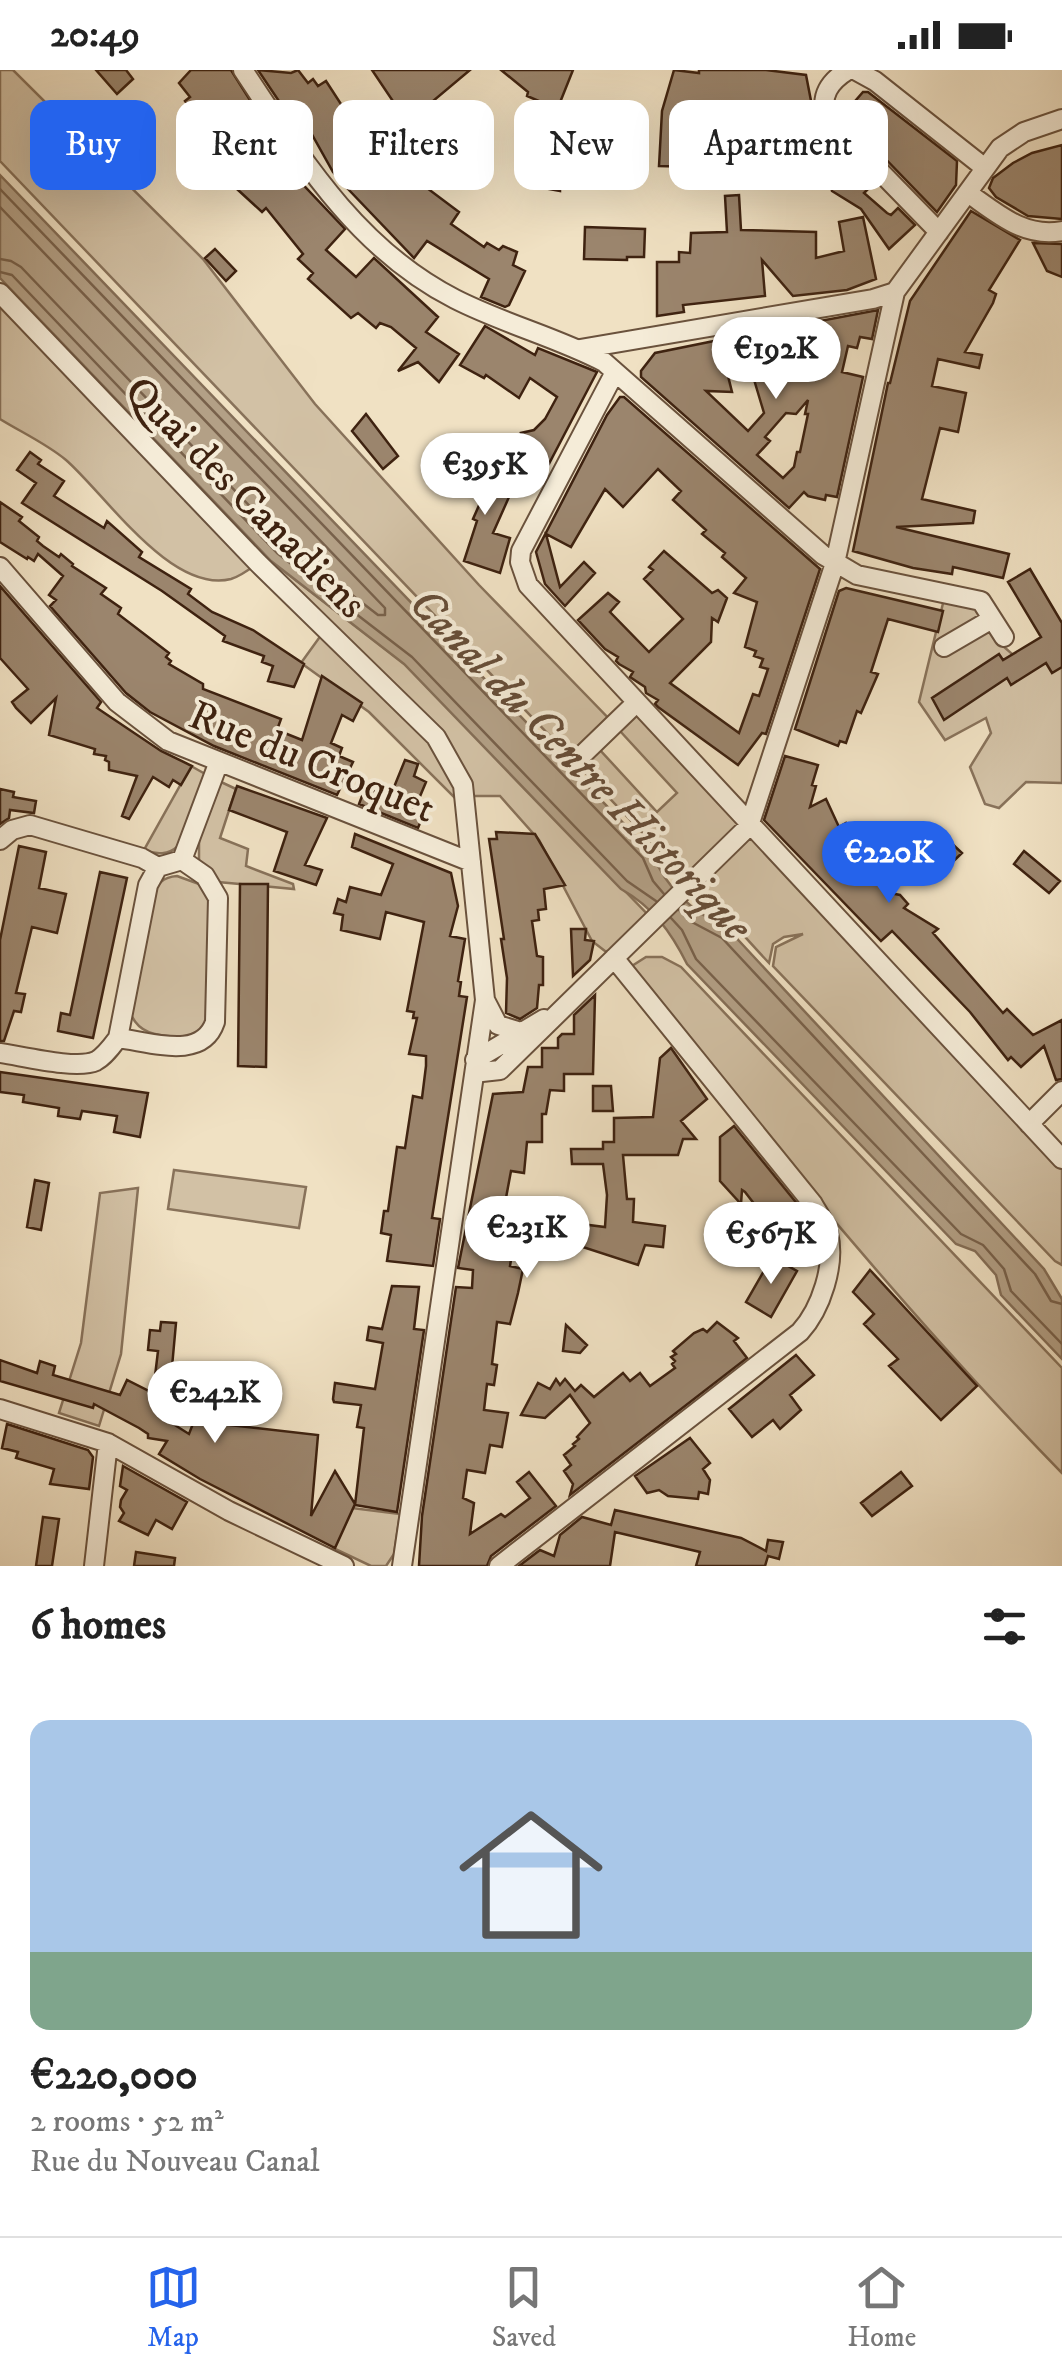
<!DOCTYPE html>
<meta charset="utf-8">
<style>
:root{--surface:#fff;--page:#f6f6f6;--text:#222;--muted:#767676;--line:#e0e0e0;--accent:#2563eb}
body{margin:0;font-family:"IM FELL DW Pica",serif;background:var(--page);color:var(--text);height:100vh;display:flex;flex-direction:column;font-size:38px;white-space:nowrap}
*{box-sizing:border-box;margin:0}
p{font-size:32px;color:var(--muted)}
.icon{flex:none;width:55px;height:55px;fill:none;stroke:currentColor;stroke-width:2;stroke-linecap:round;stroke-linejoin:round}
.map{position:relative;height:1496px;overflow:hidden}
.side{display:flex;flex-direction:column;background:var(--surface);flex:1}
.side>*{flex:none}
.guide{position:absolute;left:30px;top:30px;width:1002px;height:90px;display:flex;gap:20px}
.price{position:absolute;translate:-50% -85px;padding:0 22px;border-radius:35px;background:#fff;color:#222;font-size:32px;line-height:65px;filter:drop-shadow(0 2px 5px #0008)}
.price::after{content:'';position:absolute;left:50%;top:60px;width:30px;height:22px;margin-left:-15px;background:inherit;clip-path:polygon(0 0,100% 0,50% 100%)}
.price.on{background:var(--accent);color:#fff}
ul{padding:0;list-style:none}
li{display:grid;align-content:center;gap:20px;height:530px;padding:0 30px}
li span{display:grid;place-items:center;height:310px;border-radius:20px;color:#555}
li>.icon{margin-inline-start:auto}
span .icon{width:180px;height:180px;fill:#fffc;stroke-width:1}
li b{font-size:42px}
h2{display:flex;justify-content:space-between;align-items:center;height:120px;padding:0 30px;font-size:42px}
.chip{padding:0 35px;border-radius:20px;background:var(--surface);box-shadow:0 10px 40px #0002;font-size:35px;line-height:90px}
.chip.on{background:var(--accent);color:#fff}
.status{display:flex;justify-content:space-between;align-items:center;height:70px;padding:0 50px;background:var(--surface);direction:ltr}
.status svg{height:28px;fill:currentColor}
.tabs{display:flex;justify-content:space-around;align-items:center;height:140px;border-top:2px solid var(--line);background:var(--surface);font-size:28px;color:var(--muted)}
.tabs a{display:grid;justify-items:center;gap:5px}
.tabs .on{color:var(--accent)}
.map>svg:first-child{display:block}
</style>
<div class="status"><b>20:49</b><svg viewBox="0 0 49 12"><path d="M0 12V9h3v3zM5 12V6h3v6zM10 12V3h3v9zM15 12V0h3v12zM26 1h20v11H26zM47 4h2v5h-2z"/></svg></div>
<div class="map">
<svg width="1062" height="1496" viewBox="0 0 1062 1496">
<rect width="100%" height="100%" fill="#f0e1c3"/>
<filter id="stains"><feTurbulence type="fractalNoise" baseFrequency=".002" numOctaves="4"/><feColorMatrix values="0 0 0 0 .2 0 0 0 0 .09 0 0 0 0 .02 0 0 0 .5 -.17"/></filter>
<radialGradient id="worn" r=".72"><stop offset=".6" stop-color="#630" stop-opacity="0"/><stop offset="1" stop-color="#630" stop-opacity=".3"/></radialGradient>
<path fill="#d2c1a5" stroke="#88725a" stroke-width="2.5" fill-rule="evenodd" d="M 0,0 L 13,0 L 203,189 L 315,334 L 479,515 L 620,660 L 636,633 L 1062,1089 L 1062,1195 L 1055,1191 L 773,896 L 776,877 L 803,864 L 784,867 L 773,874 L 769,893 C 733,855 701,814 660,781 L 0,91 ZM 620,661 L 677,723 L 657,742 L 600,680 Z
M 0,223 L 258,492 L 271,491 L 405,594 L 653,850 L 614,888 L 592,871 L 539,770 L 500,726 L 466,726 L 467,740 L 369,642 L 301,593 L 327,557 L 258,493 C 250,499 241,506 231,509 C 171,524 106,425 66,390 C 47,374 21,362 0,349 Z
M 945,525 L 975,534 L 1004,577 L 1019,590 L 1062,579 L 1062,713 L 1026,712 L 999,738 L 985,734 L 970,697 L 991,663 L 986,648 L 945,670 L 919,632 Z
M 191,696 L 207,705 L 178,776 C 169,785 156,785 144,780 Z
M 221,712 L 236,719 L 220,768 L 248,779 L 246,796 L 293,814 L 294,819 L 218,812 L 199,790 L 199,770 Z
M 177,806 L 199,814 L 210,828 L 207,947 L 203,958 L 190,968 C 165,965 140,969 130,942 L 151,826 C 158,814 162,807 177,806 Z
M 646,887 L 662,887 L 681,897 L 1062,1298 L 1062,1403 C 906,1244 768,1070 624,901 Z
M 174,1100 L 306,1117 L 299,1158 L 168,1139 Z
M 138,1118 L 121,1284 L 99,1356 L 59,1343 L 81,1273 L 100,1123 Z
M 352,1438 L 400,1444 L 394,1484 L 386,1496 L 371,1496 L 333,1478 Z"/>
<path fill="#b3a086" stroke="#846e57" stroke-width="2.5" d="M 0,105 L 652,783 C 667,820 692,841 728,859 L 1044,1199 L 1062,1229 L 1062,1289 L 1001,1225 L 996,1205 L 975,1181 L 956,1174 L 687,894 C 671,862 653,837 621,819 L 404,594 L 271,491 L 0,208 Z"/>
<g fill="none" stroke-linecap="round" stroke-linejoin="round">
<path stroke="#78614b" stroke-width="2.5" d="M 0,119 L 643,788 L 653,811 L 664,824
M 0,137 L 385,538 L 385,545 L 378,545 L 285,473 L 21,197 L 11,191 L 0,189
M 0,202 L 12,205 L 277,483 L 412,587 L 627,811 L 656,831
M 679,840 L 688,850 L 722,868 L 1035,1204 L 1051,1231 L 1062,1234
M 671,848 L 682,860 L 696,889 L 961,1164 L 983,1175 L 1004,1199 L 1011,1221 L 1062,1274"/>
</g>
<path fill="#9b856d" stroke="#3e2210" stroke-width="2.5" fill-rule="evenodd" d="M 96,0 L 126,0 L 133,9 L 117,24 Z
M 191,0 L 231,0 L 282,81 L 276,86 L 345,159 L 326,180 L 356,207 L 374,188 L 438,247 L 426,262 L 459,284 L 439,312 L 418,292 L 398,301 L 416,278 L 391,257 L 380,253 L 376,258 L 358,243 L 351,248 L 308,209 L 313,203 L 298,189 L 303,184 L 266,138 L 262,142 L 237,119 L 241,114 L 214,79 L 203,90 L 192,77 L 209,63 L 185,31 L 190,27 L 179,13 Z
M 258,0 L 291,3 L 298,0 L 308,13 L 313,9 L 318,16 L 326,11 L 350,48 L 356,44 L 375,75 L 378,73 L 387,87 L 382,90 L 410,115 L 414,111 L 421,118 L 423,115 L 459,142 L 451,154 L 484,177 L 487,173 L 499,180 L 503,176 L 517,182 L 513,195 L 525,201 L 509,235 L 505,237 L 481,227 L 489,209 L 427,171 L 414,188 L 348,119 L 333,102 L 301,45 L 293,52 Z
M 372,0 L 470,0 L 433,31 L 460,47 L 448,58 L 443,51 L 419,70 Z
M 501,0 L 573,0 L 559,35 L 548,35 L 527,26 L 528,22 Z
M 674,0 L 699,3 L 699,0 L 766,0 L 806,5 L 812,36 L 798,45 L 797,70 L 708,63 L 707,70 L 697,69 L 695,97 L 659,96 L 662,41 Z
M 863,22 L 868,22 L 957,91 L 956,115 L 937,142 L 843,45 Z
M 561,65 L 574,65 L 575,104 L 560,104 L 560,121 L 544,118 L 560,87 Z
M 833,71 L 874,113 L 864,123 L 887,143 L 891,145 L 898,138 L 915,155 L 889,179 L 861,139 L 832,121 L 828,102 L 837,94 L 826,93 L 823,80 L 832,79 Z
M 1062,75 L 1062,149 L 1028,146 L 996,127 L 989,118 L 993,108 L 1013,93 L 1032,83 Z
M 739,125 L 741,160 L 816,162 L 816,188 L 844,181 L 839,152 L 863,147 L 876,209 L 847,220 L 793,226 L 762,190 L 765,226 L 683,235 L 684,242 L 657,246 L 657,192 L 679,192 L 679,182 L 690,183 L 691,163 L 727,162 L 725,126 Z
M 971,141 L 1020,170 L 989,220 L 996,224 L 993,233 L 965,282 L 982,285 L 979,298 L 938,289 L 932,316 L 966,323 L 958,362 L 940,358 L 922,429 L 975,441 L 973,453 L 896,457 L 1009,484 L 1003,508 L 953,497 L 952,504 L 913,498 L 853,481 L 888,313 L 890,313 L 910,231 Z
M 585,157 L 645,159 L 644,187 L 627,187 L 627,190 L 584,189 Z
M 1033,173 L 1062,174 L 1062,207 L 1047,201 Z
M 215,179 L 236,201 L 226,211 L 205,188 Z
M 878,240 L 872,269 L 860,267 L 857,278 L 848,276 L 842,302 L 863,307 L 837,427 L 826,425 L 825,430 L 808,426 L 804,422 L 789,438 L 641,307 L 641,301 L 655,283 L 719,270 L 732,322 L 706,321 L 748,361 L 764,343 L 741,266 ZM 808,330 L 805,344 L 808,344 L 800,382 L 797,382 L 794,397 L 783,408 L 757,385 L 770,371 L 765,367 L 786,343 L 796,344 Z
M 485,256 L 535,285 L 538,278 L 597,302 L 541,409 L 482,377 L 489,365 L 532,388 L 521,363 L 534,360 L 545,349 L 557,327 L 530,308 L 519,328 L 486,305 L 484,308 L 460,295 Z
M 620,327 L 624,327 L 820,499 L 766,664 L 762,663 L 738,695 L 658,637 L 655,634 L 658,630 L 646,623 L 645,617 L 630,607 L 633,602 L 619,594 L 616,591 L 618,587 L 605,579 L 578,550 L 608,523 L 619,532 L 610,542 L 649,582 L 683,549 L 644,509 L 653,500 L 649,497 L 664,481 L 712,523 L 718,520 L 727,528 L 718,552 L 712,548 L 711,572 L 670,613 L 739,663 L 753,624 L 759,626 L 768,599 L 760,597 L 763,589 L 754,586 L 756,581 L 745,577 L 757,532 L 734,523 L 746,508 L 722,487 L 725,483 L 702,464 L 706,460 L 673,430 L 681,421 L 658,399 L 623,437 L 605,419 L 571,477 L 546,464 L 560,517 L 584,492 L 595,503 L 565,536 L 545,514 L 536,482 L 607,345 Z
M 366,344 L 398,386 L 383,399 L 352,361 Z
M 30,382 L 41,390 L 38,394 L 64,411 L 54,426 L 104,458 L 107,451 L 142,482 L 139,487 L 191,519 L 188,524 L 212,542 L 253,560 L 304,594 L 294,617 L 268,611 L 273,596 L 262,592 L 264,586 L 223,571 L 225,566 L 162,521 L 22,433 L 36,413 L 17,400 Z
M 455,393 L 513,418 L 493,463 L 510,468 L 500,503 L 464,491 L 477,451 L 473,449 L 484,424 L 448,410 Z
M 0,432 L 22,447 L 19,451 L 39,467 L 37,471 L 43,476 L 59,487 L 61,484 L 73,494 L 72,496 L 106,518 L 101,524 L 121,538 L 118,544 L 169,583 L 166,587 L 171,591 L 169,594 L 203,614 L 203,619 L 281,649 L 277,660 L 302,670 L 322,606 L 362,633 L 353,651 L 342,645 L 331,673 L 342,678 L 339,686 L 353,692 L 337,725 L 214,676 L 150,642 L 126,623 L 50,536 L 56,530 L 49,525 L 63,506 L 38,484 L 34,491 L 28,487 L 27,489 L 0,472 Z
M 1030,499 L 1062,553 L 1062,597 L 1052,603 L 1046,593 L 1011,615 L 1007,608 L 944,650 L 932,628 L 999,584 L 1003,590 L 1041,567 L 1008,512 Z
M 0,516 L 101,632 L 97,638 L 161,681 L 192,696 L 181,715 L 173,710 L 169,717 L 153,707 L 129,749 L 122,746 L 137,706 L 109,700 L 109,692 L 105,690 L 106,686 L 94,684 L 95,679 L 49,665 L 56,628 L 31,653 L 16,638 L 12,632 L 28,619 L 0,588 Z
M 846,518 L 943,541 L 938,562 L 888,549 L 871,602 L 878,604 L 861,643 L 857,641 L 846,673 L 840,671 L 838,676 L 795,659 L 839,521 Z
M 785,686 L 818,695 L 812,715 L 816,716 L 810,737 L 826,729 L 839,757 L 846,753 L 857,769 L 862,764 L 869,773 L 879,764 L 890,777 L 880,787 L 876,809 L 890,823 L 900,825 L 908,834 L 904,838 L 938,859 L 933,863 L 1003,943 L 1007,939 L 1033,965 L 1062,950 L 1062,1009 L 1056,1010 L 1044,976 L 1021,997 L 1011,987 L 1008,990 L 970,942 L 892,861 L 881,871 L 764,750 Z
M 405,690 L 418,694 L 414,706 L 426,712 L 413,743 L 423,746 L 418,758 L 359,734 L 365,718 L 390,727 Z
M 237,716 L 327,748 L 305,795 L 322,800 L 316,815 L 274,801 L 287,762 L 229,740 Z
M 0,719 L 14,722 L 13,727 L 36,731 L 34,743 L 10,740 L 9,748 L 0,754 Z
M 932,755 L 962,783 L 940,804 L 911,775 Z
M 496,762 L 535,764 L 565,815 L 544,819 L 546,839 L 538,840 L 539,850 L 532,851 L 537,886 L 543,887 L 543,915 L 539,915 L 537,938 L 520,949 L 506,943 L 507,908 L 501,869 L 504,869 L 489,769 L 497,769 Z
M 355,764 L 451,803 L 458,836 L 450,866 L 465,869 L 458,911 L 461,912 L 459,926 L 467,927 L 432,1148 L 440,1149 L 433,1196 L 387,1191 L 391,1165 L 381,1163 L 384,1141 L 388,1141 L 397,1077 L 405,1078 L 413,1026 L 422,1028 L 426,996 L 426,986 L 409,984 L 417,948 L 413,948 L 414,942 L 407,941 L 424,852 L 386,842 L 380,869 L 341,860 L 343,845 L 334,843 L 338,829 L 346,832 L 350,817 L 381,825 L 393,794 L 352,777 Z
M 19,776 L 46,782 L 39,818 L 66,824 L 57,863 L 32,857 L 16,923 L 25,924 L 21,942 L 14,941 L 4,971 L 0,971 L 0,870 Z
M 1024,781 L 1060,811 L 1049,823 L 1014,794 Z
M 100,802 L 127,808 L 93,968 L 58,961 L 61,943 L 70,945 Z
M 240,814 L 268,814 L 266,997 L 238,996 Z
M 571,859 L 586,859 L 585,870 L 594,871 L 590,890 L 573,906 Z
M 595,925 L 593,1004 L 564,1004 L 564,1021 L 550,1020 L 546,1044 L 542,1044 L 542,1072 L 527,1072 L 524,1103 L 511,1101 L 503,1144 L 605,1157 L 607,1125 L 603,1094 L 572,1094 L 571,1079 L 603,1079 L 603,1072 L 614,1072 L 614,1048 L 653,1047 L 660,988 L 671,978 L 707,1029 L 681,1051 L 696,1069 L 683,1069 L 678,1085 L 623,1085 L 627,1129 L 634,1129 L 633,1152 L 665,1156 L 663,1177 L 645,1175 L 638,1195 L 549,1166 L 516,1159 L 510,1196 L 523,1199 L 518,1223 L 510,1254 L 497,1252 L 492,1294 L 497,1295 L 494,1315 L 487,1314 L 484,1340 L 508,1343 L 502,1377 L 490,1375 L 485,1403 L 467,1400 L 463,1428 L 474,1433 L 470,1464 L 501,1444 L 505,1447 L 530,1428 L 517,1412 L 529,1402 L 556,1436 L 491,1486 L 487,1496 L 419,1496 L 422,1446 L 456,1217 L 472,1218 L 473,1200 L 458,1198 L 493,1024 L 523,1022 L 528,997 L 542,997 L 542,978 L 558,978 L 558,968 L 562,964 L 574,964 L 574,945 Z
M 0,1002 L 148,1023 L 140,1067 L 114,1062 L 117,1046 L 82,1041 L 80,1049 L 58,1046 L 59,1038 L 23,1032 L 24,1025 L 0,1022 Z
M 593,1016 L 611,1016 L 613,1041 L 593,1041 Z
M 734,1056 L 803,1141 L 817,1171 L 800,1169 L 796,1150 L 752,1152 L 762,1144 L 745,1122 L 742,1120 L 741,1134 L 720,1111 L 720,1067 Z
M 35,1110 L 49,1113 L 41,1160 L 27,1157 Z
M 772,1187 L 797,1201 L 771,1247 L 746,1232 Z
M 870,1200 L 977,1316 L 941,1350 L 889,1296 L 898,1289 L 864,1254 L 874,1244 L 853,1222 Z
M 392,1216 L 419,1217 L 414,1259 L 424,1260 L 397,1442 L 355,1435 L 364,1358 L 357,1357 L 361,1335 L 334,1332 L 333,1329 L 335,1313 L 375,1319 L 383,1273 L 367,1270 L 369,1257 L 382,1259 Z
M 161,1252 L 176,1253 L 170,1319 L 162,1347 L 189,1364 L 194,1351 L 318,1365 L 311,1446 L 335,1401 L 355,1434 L 335,1478 L 200,1409 L 159,1384 L 167,1371 L 148,1368 L 148,1364 L 139,1358 L 94,1334 L 93,1338 L 0,1311 L 0,1290 L 37,1303 L 40,1291 L 55,1296 L 53,1305 L 120,1325 L 127,1310 L 153,1323 L 158,1281 L 148,1280 L 150,1260 L 160,1261 Z
M 717,1252 L 738,1268 L 734,1271 L 747,1288 L 570,1425 L 573,1414 L 564,1401 L 571,1395 L 564,1385 L 575,1376 L 573,1374 L 579,1369 L 577,1367 L 590,1353 L 570,1325 L 545,1348 L 521,1345 L 538,1313 L 550,1319 L 556,1309 L 560,1315 L 565,1309 L 575,1321 L 581,1315 L 594,1327 L 623,1303 L 630,1311 L 640,1303 L 650,1316 L 675,1298 L 672,1294 L 675,1291 L 671,1287 L 676,1284 L 673,1281 L 694,1263 L 703,1259 L 707,1262 Z
M 566,1255 L 587,1275 L 580,1283 L 563,1281 Z
M 796,1285 L 814,1305 L 790,1325 L 801,1340 L 780,1359 L 773,1350 L 752,1367 L 729,1339 Z
M 7,1354 L 88,1380 L 93,1387 L 89,1419 L 50,1414 L 54,1399 L 16,1388 L 18,1382 L 2,1378 Z
M 690,1368 L 710,1393 L 703,1399 L 710,1410 L 708,1424 L 699,1422 L 698,1429 L 668,1426 L 659,1420 L 647,1423 L 635,1406 Z
M 123,1396 L 187,1432 L 172,1459 L 156,1450 L 148,1465 L 119,1451 L 124,1443 L 120,1437 L 121,1430 L 127,1420 L 120,1416 Z
M 901,1402 L 912,1416 L 872,1446 L 861,1433 Z
M 615,1440 L 741,1468 L 766,1481 L 768,1470 L 783,1472 L 779,1489 L 768,1486 L 765,1496 L 696,1496 L 700,1482 L 615,1462 L 610,1496 L 519,1496 L 540,1480 L 554,1486 L 560,1465 L 582,1447 L 611,1455 Z
M 43,1447 L 59,1449 L 52,1496 L 36,1496 Z
M 136,1482 L 175,1488 L 174,1496 L 134,1496 Z"/>
<g fill="none" stroke-linecap="round" stroke-linejoin="round">
<g stroke="#6a523d" stroke-width="22">
<path id="minor" d="M 243,0 C 302,89 357,179 455,229 C 504,254 556,267 604,292 L 823,485 L 857,505 L 981,531 L 1004,567
M 848,0 C 830,11 819,26 827,47 L 939,162
M 855,0 L 875,11 L 985,98
M 968,123 C 998,144 1024,168 1062,161
M 0,223 L 258,493 L 436,667 L 463,715 L 485,930 L 402,1496
M 580,279 L 873,229 L 895,222 L 1000,78 L 1024,62 L 1062,49
M 615,302 L 521,481 L 520,492 L 528,515 L 1062,1089
M 0,497 L 117,632 L 168,671 L 471,792
M 944,577 L 992,549
M 576,691 L 636,633
M 0,770 L 12,760 L 30,755 L 142,788 L 158,797
M 182,790 L 218,694
M 485,930 L 498,955 L 521,962
M 118,968 C 151,972 202,991 215,952 L 218,828 L 205,806 L 182,790
M 0,983 C 22,986 77,1000 96,991 C 105,986 112,976 118,968 L 148,815 L 158,797 L 182,790
M 475,990 L 482,1002 L 500,1000 L 749,756 L 835,493 L 895,222
M 475,990 L 544,949
M 1029,1054 L 1062,1021
M 0,1339 L 108,1373 L 229,1441 L 344,1496
M 94,1496 L 108,1373
M 499,1496 L 800,1262 C 821,1239 836,1194 828,1163 C 825,1153 818,1143 813,1134 L 614,888"/>
</g>
<use href="#minor" stroke="#f5ecd8" stroke-width="18"/>
</g>
<g text-anchor="middle" stroke-width="8" stroke-linejoin="round" paint-order="stroke">
<g font-size="42" fill="#3e2210" stroke="#f5ecd8">
<text transform="translate(247 426) rotate(45)" y="15">Quai des Canadiens</text>
<text transform="translate(313 690) rotate(22)" y="15">Rue du Croquet</text>
</g>
<g font-size="45" font-style="italic" fill="#674e39" stroke="#f5ecd8">
<text transform="translate(582 693) rotate(46)" y="16">Canal du Centre Historique</text>
</g>
</g>
<rect width="100%" height="100%" filter="url(#stains)"/>
<rect width="100%" height="100%" fill="url(#worn)"/>
</svg>
<b class="price" style="left:776px;top:332px">€192K</b>
<b class="price" style="left:485px;top:448px">€395K</b>
<b class="price on" style="left:889px;top:836px">€220K</b>
<b class="price" style="left:527px;top:1211px">€231K</b>
<b class="price" style="left:771px;top:1217px">€567K</b>
<b class="price" style="left:215px;top:1376px">€242K</b>
<div class="guide">
<a class="chip on">Buy</a>
<a class="chip">Rent</a>
<a class="chip">Filters</a>
<a class="chip">New</a>
<a class="chip">Apartment</a>
</div>
</div>
<section class="side">
<h2>6 homes<svg class="icon" aria-label="filters" viewBox="0 0 24 24"><path d="M4 7h16M4 17h16"/><circle cx="9" cy="7" r="2"/><circle cx="15" cy="17" r="2"/></svg></h2>
<ul>
<li><span style="background:linear-gradient(#a9c7e8 75%,#7fa58c 0)"><svg class="icon" aria-label="home" viewBox="0 0 24 24"><path d="M3 11l9-7 9 7M6 9v11h12V9"/></svg></span><div><b>€220,000</b><p>2 rooms · 52 m²</p><p>Rue du Nouveau Canal</p></div></li>
</ul>
</section>
<nav class="tabs">
<a class="on"><svg class="icon" aria-label="map" viewBox="0 0 24 24"><path d="M3 6l6-2 6 2 6-2v14l-6 2-6-2-6 2zM9 4v14M15 6v14"/></svg>Map</a>
<a><svg class="icon" aria-label="saved" viewBox="0 0 24 24"><path d="M7 4h10v16l-5-4-5 4z"/></svg>Saved</a>
<a><svg class="icon" aria-label="home" viewBox="0 0 24 24"><path d="M3 11l9-7 9 7M6 9v11h12V9"/></svg>Home</a>
</nav>
